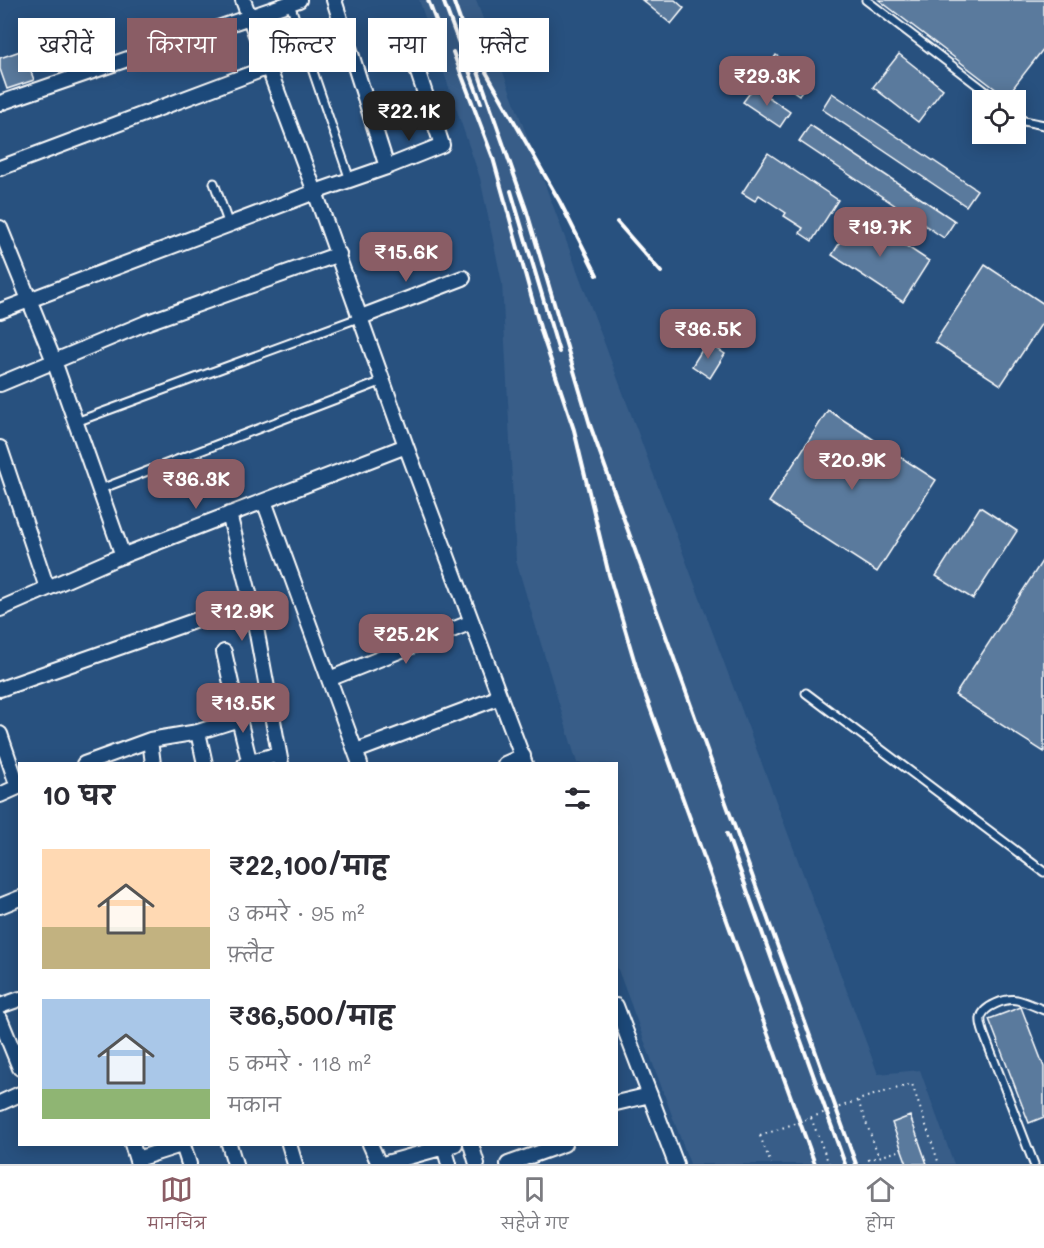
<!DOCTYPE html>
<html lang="hi">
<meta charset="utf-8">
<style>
:root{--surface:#fff;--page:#f7f7f7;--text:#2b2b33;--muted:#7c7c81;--line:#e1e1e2;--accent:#8a5d65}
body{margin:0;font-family:Mali,"Playpen Sans Deva",sans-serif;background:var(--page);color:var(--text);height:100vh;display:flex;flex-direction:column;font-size:22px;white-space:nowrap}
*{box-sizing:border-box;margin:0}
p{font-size:20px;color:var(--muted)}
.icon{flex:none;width:33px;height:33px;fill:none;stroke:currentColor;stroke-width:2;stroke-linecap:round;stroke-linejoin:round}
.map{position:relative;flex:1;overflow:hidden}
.side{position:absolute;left:18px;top:762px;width:600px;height:384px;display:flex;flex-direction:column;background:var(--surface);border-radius:0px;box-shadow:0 3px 15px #0003}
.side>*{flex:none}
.hud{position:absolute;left:18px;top:18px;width:600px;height:54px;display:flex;gap:12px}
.buttons{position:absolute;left:972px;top:90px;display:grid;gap:12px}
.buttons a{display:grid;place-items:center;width:54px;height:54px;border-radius:0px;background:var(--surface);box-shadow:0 3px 15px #0003;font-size:30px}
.price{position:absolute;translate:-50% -51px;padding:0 14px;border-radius:12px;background:var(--accent);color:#fff;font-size:20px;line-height:39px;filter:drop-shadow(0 2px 3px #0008)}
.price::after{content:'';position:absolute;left:50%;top:36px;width:18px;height:14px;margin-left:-9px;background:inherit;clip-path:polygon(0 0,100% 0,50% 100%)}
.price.current{background:#222;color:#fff}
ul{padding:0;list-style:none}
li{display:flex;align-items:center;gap:18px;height:150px;padding:0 24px}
li span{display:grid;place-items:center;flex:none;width:168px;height:120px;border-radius:0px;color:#555}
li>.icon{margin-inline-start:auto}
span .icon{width:72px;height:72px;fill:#fffc;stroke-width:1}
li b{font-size:26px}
h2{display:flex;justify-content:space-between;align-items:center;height:72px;padding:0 24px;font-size:26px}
.tag{padding:0 21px;border-radius:0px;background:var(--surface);box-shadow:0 3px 15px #0003;font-size:21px;line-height:54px}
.tag.current{background:var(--accent);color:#fff}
.menu{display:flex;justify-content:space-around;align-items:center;height:84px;border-top:2px solid var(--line);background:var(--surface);font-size:16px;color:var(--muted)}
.menu a{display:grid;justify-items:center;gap:3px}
.menu .current{color:var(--accent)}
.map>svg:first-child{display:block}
</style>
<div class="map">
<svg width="1044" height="1164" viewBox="0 0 1044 1164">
<rect width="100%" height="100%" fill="#28517f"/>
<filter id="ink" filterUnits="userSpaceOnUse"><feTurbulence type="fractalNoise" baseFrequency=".0167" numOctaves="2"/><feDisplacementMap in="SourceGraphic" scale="12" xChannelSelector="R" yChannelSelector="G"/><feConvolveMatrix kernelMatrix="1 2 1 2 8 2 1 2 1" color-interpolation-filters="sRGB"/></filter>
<g filter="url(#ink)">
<path fill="#375d88" d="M 419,0 L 476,0 L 878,1074 L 920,1070 L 954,1164 L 690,1164 L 617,967 L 616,764 L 577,763 L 516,561 L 502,283 L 480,178 Z"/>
<path fill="#5a7a9d" stroke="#fff" stroke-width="1.5" d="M 642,0 L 675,0 L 684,8 L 671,24 Z
M 879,0 L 1044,0 L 1044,48 L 1006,97 Z
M 23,50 L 34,80 L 7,89 L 0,69 L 0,58 Z
M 899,54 L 943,89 L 918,122 L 873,87 Z
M 776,55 L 810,79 L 799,95 L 765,71 Z
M 754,87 L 790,112 L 780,127 L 743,102 Z
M 832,93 L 977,190 L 966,206 L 822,109 Z
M 810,125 L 955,221 L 944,238 L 799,141 Z
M 768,153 L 838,200 L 812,241 L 800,233 L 803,228 L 784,216 L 786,213 L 759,195 L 755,201 L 742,193 Z
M 858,214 L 929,261 L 903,302 L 832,255 Z
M 985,265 L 1044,304 L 1044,320 L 1001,385 L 935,342 Z
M 707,342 L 725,354 L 710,378 L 692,366 Z
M 828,410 L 936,480 L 877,572 L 769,502 Z
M 980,507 L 1017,531 L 973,599 L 936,576 Z
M 1044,558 L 1044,752 L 955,695 Z
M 1021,1007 L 1044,1067 L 1044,1117 L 1029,1123 L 989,1019 Z
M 910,1116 L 927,1164 L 907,1164 L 892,1123 Z"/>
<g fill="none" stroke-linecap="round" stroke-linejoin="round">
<g stroke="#fff" stroke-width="11">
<path id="lane" d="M 866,0 L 997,100
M 290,4 L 350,180
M 1016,115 L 1024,121 L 1044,125
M 214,183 L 229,225
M 76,422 L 361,317
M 98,490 L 383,381
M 806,693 L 1044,872
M 1034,1164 L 985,1037 C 983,1031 980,1024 981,1018 C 983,1006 1006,998 1017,1000 C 1026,1002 1036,1007 1044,1010"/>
</g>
<g stroke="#fff" stroke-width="18">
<path id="street" d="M 243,0 L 315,192 L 387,167 L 334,0
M 0,103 L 299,0
M 387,167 L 442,145 L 410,48
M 0,168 L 269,67
M 0,228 L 54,361 L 123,556
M 0,311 L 315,192 L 406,446 L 525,764
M 361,317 L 463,278
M 0,384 L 148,322 L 339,254
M 0,448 L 47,588
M 264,501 L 360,764
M 229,514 L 251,601 L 281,764
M 0,609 L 114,559 L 406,446
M 329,679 L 472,622
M 0,689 L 251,601
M 239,719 L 250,764
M 198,732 L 205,764
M 0,734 L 18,787 L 0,795
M 150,740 L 198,732 L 239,719 L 224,652
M 356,751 L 500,697
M 84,764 L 150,740 L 153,764
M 245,764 L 279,754
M 505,764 L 523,756
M 0,906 L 20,898
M 0,1006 L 20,999
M 616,1006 L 676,1164
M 0,1019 L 20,1068
M 0,1103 L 20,1094
M 616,1103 L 650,1095
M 132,1144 L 138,1164
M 229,1144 L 235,1164
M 289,1144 L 295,1164
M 370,1144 L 379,1164
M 443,1144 L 449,1164
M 471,1144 L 477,1164
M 183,1145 L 189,1164
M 137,1159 L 184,1144
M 383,1164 L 455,1144
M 508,1164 L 564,1144"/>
</g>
<path stroke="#fff" stroke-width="2" stroke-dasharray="1.5 4.5" stroke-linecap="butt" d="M 867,1097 L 912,1084 L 939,1164
M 858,1101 L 879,1157
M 811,1118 L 829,1164
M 760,1136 L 771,1164
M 868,1160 L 902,1150"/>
<use href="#lane" stroke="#1f4a7a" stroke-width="7"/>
<use href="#street" stroke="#1f4a7a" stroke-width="14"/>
<path stroke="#fff" stroke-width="4" d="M 428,0 L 442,37
M 443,0 L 481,103
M 453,0 L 527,212 L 590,425 L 856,1164
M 453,52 L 493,158 L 541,331 L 574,430 L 609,575 L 640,680 L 815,1164
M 486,72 L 560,202 L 597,275
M 511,191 L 559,352
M 617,222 L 661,272
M 727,834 L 845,1164"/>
<path stroke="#fff" stroke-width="2" stroke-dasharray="1.5 4.5" stroke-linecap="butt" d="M 760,1136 L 867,1097"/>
</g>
</g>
</svg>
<div class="buttons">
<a><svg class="icon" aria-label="locate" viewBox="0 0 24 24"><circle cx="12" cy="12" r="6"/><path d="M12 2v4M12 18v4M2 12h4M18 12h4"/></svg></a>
</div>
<b class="price" style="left:767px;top:107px">₹29.3K</b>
<b class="price current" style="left:409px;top:142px">₹22.1K</b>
<b class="price" style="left:880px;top:258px">₹19.7K</b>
<b class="price" style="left:406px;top:283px">₹15.6K</b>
<b class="price" style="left:708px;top:360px">₹36.5K</b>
<b class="price" style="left:852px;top:491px">₹20.9K</b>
<b class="price" style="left:196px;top:510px">₹36.3K</b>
<b class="price" style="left:242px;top:642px">₹12.9K</b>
<b class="price" style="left:406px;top:665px">₹25.2K</b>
<b class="price" style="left:243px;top:734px">₹13.5K</b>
<div class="hud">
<a class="tag">खरीदें</a>
<a class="tag current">किराया</a>
<a class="tag">फ़िल्टर</a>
<a class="tag">नया</a>
<a class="tag">फ़्लैट</a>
</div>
<section class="side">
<h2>10 घर<svg class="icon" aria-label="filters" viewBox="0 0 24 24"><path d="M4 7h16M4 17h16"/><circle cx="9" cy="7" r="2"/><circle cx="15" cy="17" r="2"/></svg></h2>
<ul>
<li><span style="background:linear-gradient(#ffd9b3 65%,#c2b280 0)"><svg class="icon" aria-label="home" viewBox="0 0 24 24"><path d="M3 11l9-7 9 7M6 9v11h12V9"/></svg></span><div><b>₹22,100/माह</b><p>3 कमरे · 95 m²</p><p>फ़्लैट</p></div></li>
<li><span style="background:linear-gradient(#a9c7e8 75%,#8fb573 0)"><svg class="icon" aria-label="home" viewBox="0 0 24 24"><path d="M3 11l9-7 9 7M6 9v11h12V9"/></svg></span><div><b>₹36,500/माह</b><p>5 कमरे · 118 m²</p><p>मकान</p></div></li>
</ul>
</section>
</div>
<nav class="menu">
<a class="current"><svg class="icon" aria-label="map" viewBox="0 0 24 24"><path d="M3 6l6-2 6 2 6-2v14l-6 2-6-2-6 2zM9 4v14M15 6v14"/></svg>मानचित्र</a>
<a><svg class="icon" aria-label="saved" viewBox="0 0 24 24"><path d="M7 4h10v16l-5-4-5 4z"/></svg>सहेजे गए</a>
<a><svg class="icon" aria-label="home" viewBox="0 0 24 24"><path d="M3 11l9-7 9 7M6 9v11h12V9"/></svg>होम</a>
</nav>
